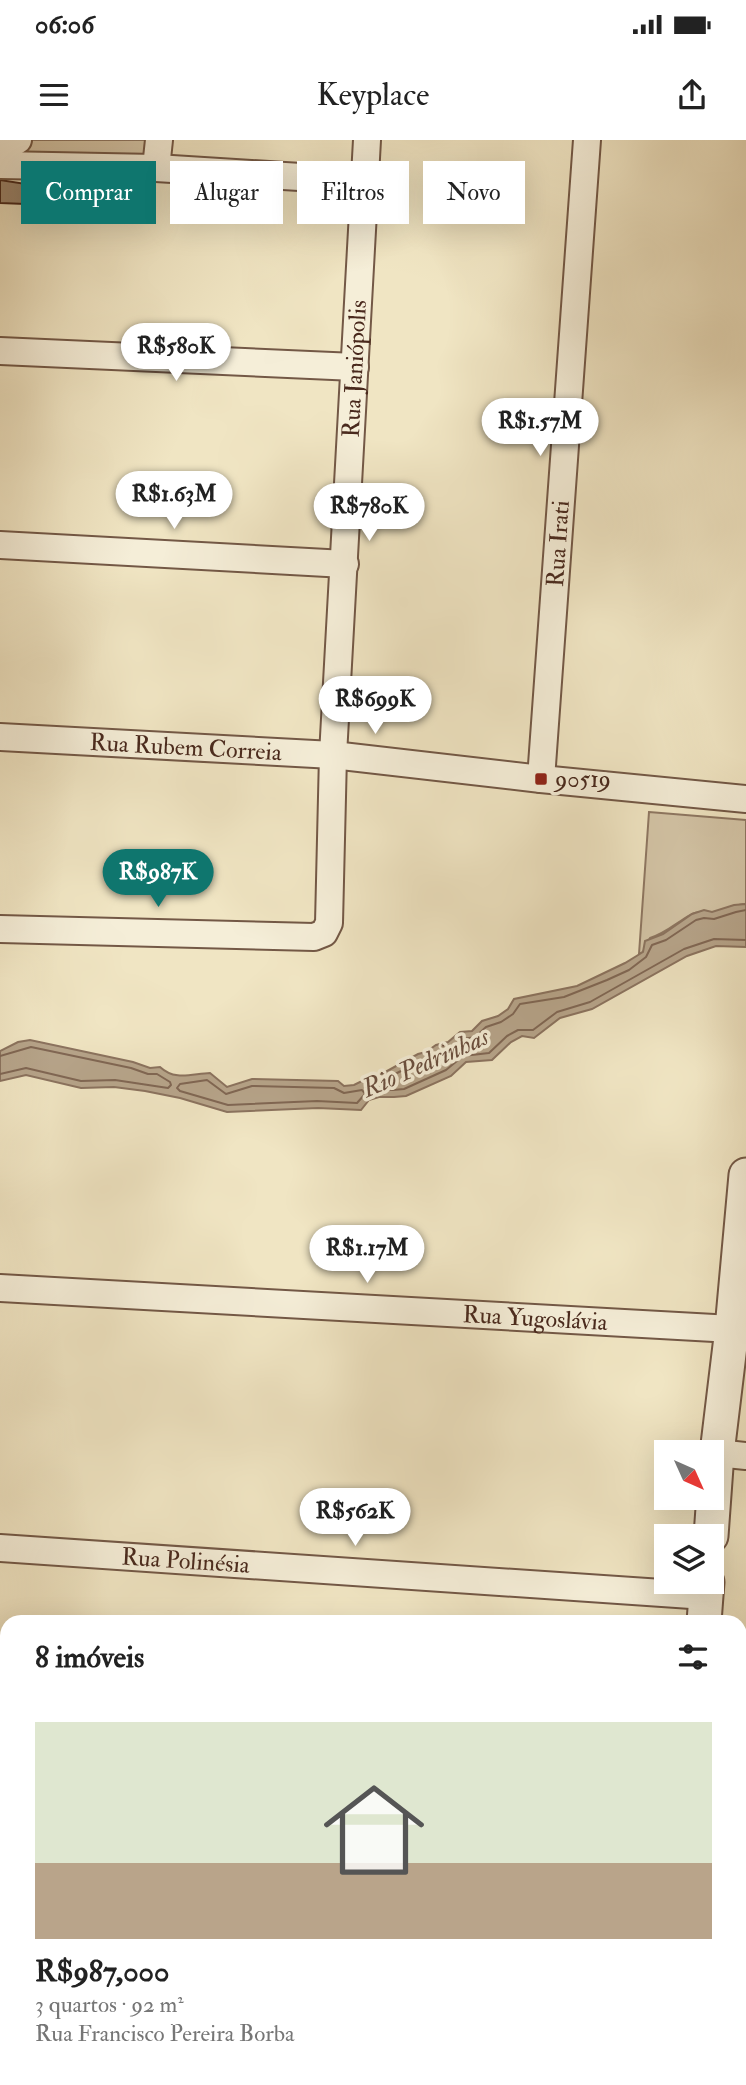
<!DOCTYPE html>
<html lang="pt">
<meta charset="utf-8">
<style>
:root{--surface:#fff;--page:#f2f2f2;--text:#222;--muted:#767676;--accent:#0f766e}
body{margin:0;font-family:"IM FELL Double Pica",serif;background:var(--page);color:var(--text);height:100vh;display:flex;flex-direction:column;font-size:26px;white-space:nowrap}
*{box-sizing:border-box;margin:0}
p{font-size:23px;color:var(--muted)}
.icon{flex:none;width:38px;height:38px;fill:none;stroke:currentColor;stroke-width:2;stroke-linecap:round;stroke-linejoin:round}
.map{position:relative;flex:1;overflow:hidden}
.details{position:absolute;left:0px;top:1475px;width:747px;height:471px;display:flex;flex-direction:column;background:var(--surface);border-radius:21px 21px 0 0;box-shadow:0 7px 28px #0002}
.details>*{flex:none}
.banner{position:absolute;left:21px;top:21px;width:705px;height:63px;display:flex;gap:14px}
.needle{width:46px;rotate:135deg}
.fabs{position:absolute;left:654px;top:1300px;display:grid;gap:14px}
.fabs a{display:grid;place-items:center;width:70px;height:70px;border-radius:0px;background:var(--surface);box-shadow:0 7px 28px #0002;font-size:35px}
.price{position:absolute;translate:-50% -60px;padding:0 16px;border-radius:24px;background:#fff;color:#222;font-size:23px;line-height:46px;filter:drop-shadow(0 2px 4px #0008)}
.price::after{content:'';position:absolute;left:50%;top:42px;width:21px;height:16px;margin-left:-10px;background:inherit;clip-path:polygon(0 0,100% 0,50% 100%)}
.price.current{background:var(--accent);color:#fff}
ul{padding:0;list-style:none}
li{display:grid;align-content:center;gap:14px;height:371px;padding:0 35px}
li span{display:grid;place-items:center;height:217px;border-radius:0px;color:#555}
li>.icon{margin-inline-start:auto}
span .icon{width:126px;height:126px;fill:#fffc;stroke-width:1}
li b{font-size:30px}
h2{display:flex;justify-content:space-between;align-items:center;height:84px;padding:0 35px;font-size:30px}
.chip{padding:0 24px;border-radius:0px;background:var(--surface);box-shadow:0 7px 28px #0002;font-size:24px;line-height:63px}
.chip.current{background:var(--accent);color:#fff}
.status{display:flex;justify-content:space-between;align-items:center;height:49px;padding:0 35px;background:var(--surface);direction:ltr}
.status svg{height:19px;fill:currentColor}
header{display:flex;justify-content:space-between;align-items:center;height:91px;padding:0 35px;background:var(--surface);font-size:32px;font-weight:600}
.map>svg:first-child{display:block}
</style>
<div class="status"><b>06:06</b><svg viewBox="0 0 49 12"><path d="M0 12V9h3v3zM5 12V6h3v6zM10 12V3h3v9zM15 12V0h3v12zM26 1h20v11H26zM47 4h2v5h-2z"/></svg></div>
<header><svg class="icon" aria-label="menu" viewBox="0 0 24 24"><path d="M4 6h16M4 12h16M4 18h16"/></svg>Keyplace<svg class="icon" aria-label="share" viewBox="0 0 24 24"><path d="M12 15V3M7 8l5-5 5 5M5 13v7h14v-7"/></svg></header>
<div class="map">
<svg width="746" height="1945" viewBox="0 0 746 1945">
<rect width="100%" height="100%" fill="#f0e5c3"/>
<filter id="stains"><feTurbulence type="fractalNoise" baseFrequency=".00286" numOctaves="4"/><feColorMatrix values="0 0 0 0 .2 0 0 0 0 .09 0 0 0 0 .02 0 0 0 .5 -.17"/></filter>
<radialGradient id="worn" r=".72"><stop offset=".6" stop-color="#630" stop-opacity="0"/><stop offset="1" stop-color="#630" stop-opacity=".3"/></radialGradient>
<path fill="#d4c5a7" stroke="#8e7762" stroke-width="2" d="M 18,0 L 159,0 L 156,28 L 0,25 Z
M 649,672 L 746,680 L 746,764 C 734,764 724,772 713,772 C 704,773 699,770 690,775 C 676,783 666,793 650,798 L 643,812 L 639,814 Z"/>
<path fill="#b7a58b" stroke="#8b735f" stroke-width="2" d="M 746,764 L 746,807 L 716,806 L 687,816 L 592,869 L 560,878 L 534,898 L 522,896 L 511,902 L 492,920 L 466,922 L 451,936 L 406,956 L 394,957 L 379,957 L 369,960 L 361,970 L 318,968 L 227,972 L 180,958 L 145,951 L 114,947 L 81,948 L 26,935 L 0,941 L 0,911 L 18,902 L 30,900 L 133,922 L 150,928 L 160,927 C 175,941 191,934 210,933 L 227,947 L 252,939 L 338,941 L 344,946 L 354,945 L 366,939 L 378,936 L 418,914 L 426,912 L 436,905 L 448,902 L 460,892 L 472,891 L 482,881 L 498,876 L 508,869 L 514,859 L 577,846 L 625,823 L 643,812 L 645,801 L 663,794 L 692,774 L 704,770 L 712,772 L 734,765 Z"/>
<g fill="none" stroke-linecap="round" stroke-linejoin="round">
<path stroke="#806754" stroke-width="2" d="M 746,770 L 736,772 L 714,779 L 704,778 L 696,780 L 666,800 L 652,805 L 646,817 L 629,830 L 607,840 L 564,857 L 520,864 L 513,874 L 501,882 L 486,887 L 475,897 L 463,899 L 451,908 L 439,912 L 429,919 L 421,921 L 377,943 L 376,947 L 378,949 L 393,950 L 404,949 L 446,930 L 463,916 L 489,913 L 507,896 L 518,890 L 533,890 L 557,872 L 590,862 L 684,809 L 714,799 L 746,800
M 0,916 L 31,907 L 131,928 L 148,934 L 157,934 L 170,942 L 171,945 L 168,948 L 115,940 L 81,941 L 26,928 L 0,934
M 207,940 L 226,954 L 252,946 L 334,948 L 344,953 L 362,950 L 365,954 L 357,963 L 317,961 L 228,965 L 180,951 L 177,948 L 180,944 Z"/>
<path stroke="#8b735f" stroke-width="9" d="M 0,1640 L 7,1641"/>
</g>
<path fill="#a08b73" stroke="#49291d" stroke-width="2" d="M 0,40 L 26,44 L 25,64 L 0,63 Z"/>
<g fill="none" stroke-linecap="round" stroke-linejoin="round">
<g stroke="#735846" stroke-width="30">
<g id="minor">
<path d="M 0,12 L 18,0"/>
<path d="M 0,25 L 156,28 L 364,41"/>
<path d="M 156,28 L 159,0"/>
<path d="M 0,211 L 355,227"/>
<path d="M 0,405 L 345,424"/>
<path id="s1" d="M 0,597 L 333,615 L 541,639 L 746,659"/>
<path id="s2" d="M 541,639 L 587,0"/>
<path id="s3" d="M 0,789 L 314,797 L 324,793 L 329,783 L 333,615 L 367,0"/>
<path id="s4" d="M 0,1148 L 732,1189"/>
<path d="M 717,1313 L 746,1316"/>
<path id="s5" d="M 0,1408 L 706,1456"/>
<path d="M 740,1568 L 746,1568"/>
<path d="M 0,1619 L 7,1620"/>
<path d="M 0,1668 L 7,1669"/>
<path d="M 740,1820 L 746,1821"/>
<path d="M 180,1945 L 182,1939"/>
<path d="M 412,1945 L 414,1939"/>
</g>
</g>
<g stroke="#735846" stroke-width="37">
<path id="tertiary" d="M 711,1396 L 717,1313 L 732,1189 L 746,1035
M 704,1482 L 707,1442
M 0,1872 L 7,1873
M 499,1939 L 540,1945
M 669,1945 L 670,1939"/>
</g>
<use href="#minor" stroke="#f5eed8" stroke-width="26"/>
<use href="#tertiary" stroke="#f5eed8" stroke-width="33"/>
</g>
<rect fill="#8f2418" stroke="#f5eed8" stroke-width="2.5" x="534" y="632" width="14" height="14" rx="3.5"/>
<g text-anchor="middle" stroke-width="7" stroke-linejoin="round" paint-order="stroke">
<g font-size="24" fill="#49291d" stroke="#f5eed8">
<text dy="8" stroke="none"><textPath href="#s3" startOffset="891">Rua Janiópolis</textPath></text>
<text dy="8" stroke="none"><textPath href="#s2" startOffset="236">Rua Irati</textPath></text>
<text dy="8" stroke="none"><textPath href="#s1" startOffset="186">Rua Rubem Correia</textPath></text>
<text dy="8" stroke="none"><textPath href="#s4" startOffset="536">Rua Yugoslávia</textPath></text>
<text dy="8" stroke="none"><textPath href="#s5" startOffset="186">Rua Polinésia</textPath></text>
</g>
<g font-size="24" fill="#49291d" stroke="#f5eed8" text-anchor="start">
<text x="555" y="647">90519</text>
</g>
<g font-size="26" font-style="italic" fill="#6a4e3e" stroke="#f5eed8">
<text transform="translate(425 922) rotate(-24)" y="9">Rio Pedrinhas</text>
</g>
</g>
<rect width="100%" height="100%" filter="url(#stains)"/>
<rect width="100%" height="100%" fill="url(#worn)"/>
</svg>
<div class="fabs">
<a><svg class="needle" viewBox="-14 -14 28 28"><path d="M0-13l5 13h-10z" fill="#e53935"/><path d="M0 13l5-13h-10z" fill="#767676"/></svg></a>
<a><svg class="icon" aria-label="layers" viewBox="0 0 24 24"><path d="M12 4l9 5-9 5-9-5zM3 14l9 5 9-5"/></svg></a>
</div>
<b class="price" style="left:176px;top:243px">R$580K</b>
<b class="price" style="left:540px;top:318px">R$1.57M</b>
<b class="price" style="left:174px;top:391px">R$1.63M</b>
<b class="price" style="left:369px;top:403px">R$780K</b>
<b class="price" style="left:375px;top:596px">R$699K</b>
<b class="price current" style="left:158px;top:769px">R$987K</b>
<b class="price" style="left:367px;top:1145px">R$1.17M</b>
<b class="price" style="left:355px;top:1408px">R$562K</b>
<div class="banner">
<a class="chip current">Comprar</a>
<a class="chip">Alugar</a>
<a class="chip">Filtros</a>
<a class="chip">Novo</a>
</div>
<section class="details">
<h2>8 imóveis<svg class="icon" aria-label="filters" viewBox="0 0 24 24"><path d="M4 7h16M4 17h16"/><circle cx="9" cy="7" r="2"/><circle cx="15" cy="17" r="2"/></svg></h2>
<ul>
<li><span style="background:linear-gradient(#dfe7d0 65%,#b9a48a 0)"><svg class="icon" aria-label="home" viewBox="0 0 24 24"><path d="M3 11l9-7 9 7M6 9v11h12V9"/></svg></span><div><b>R$987,000</b><p>3 quartos · 92 m²</p><p>Rua Francisco Pereira Borba</p></div></li>
</ul>
</section>
</div>
